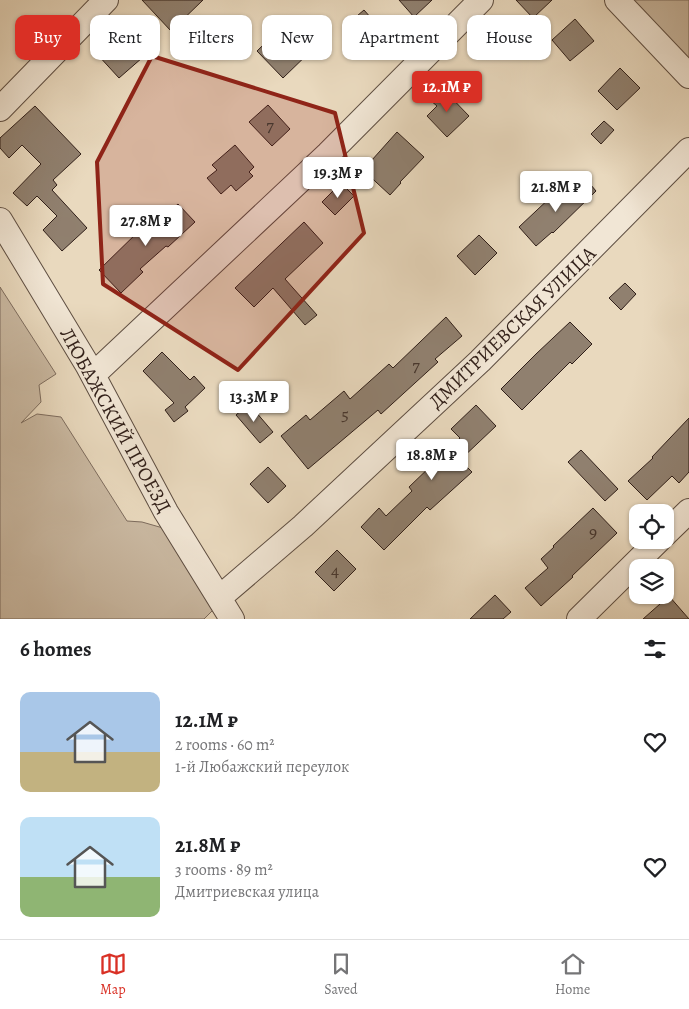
<!DOCTYPE html>
<meta charset="utf-8">
<style>
:root{--surface:#fff;--page:#f2f2f2;--text:#202124;--muted:#757577;--line:#e0e0e0;--accent:#d93025}
body{margin:0;font-family:Alegreya,serif;background:var(--page);color:var(--text);height:100vh;display:flex;flex-direction:column;font-size:19px;white-space:nowrap}
*{box-sizing:border-box;margin:0}
p{font-size:16px;color:var(--muted)}
.icon{flex:none;width:28px;height:28px;fill:none;stroke:currentColor;stroke-width:2;stroke-linecap:round;stroke-linejoin:round}
.map{position:relative;height:619px;overflow:hidden}
.details{display:flex;flex-direction:column;background:var(--surface);flex:1}
.details>*{flex:none}
.banner{position:absolute;left:15px;top:15px;width:660px;height:45px;display:flex;gap:10px}
.buttons{position:absolute;left:629px;top:504px;display:grid;gap:10px}
.buttons a{display:grid;place-items:center;width:45px;height:45px;border-radius:10px;background:var(--surface);box-shadow:0 1px 4px #0004;font-size:25px}
.price{position:absolute;translate:-50% -42px;padding:0 11px;border-radius:5px;background:#fff;color:#222;font-size:16px;line-height:32px;filter:drop-shadow(0 1px 2px #0008)}
.price::after{content:'';position:absolute;left:50%;top:30px;width:15px;height:11px;margin-left:-8px;background:inherit;clip-path:polygon(0 0,100% 0,50% 100%)}
.price.current{background:var(--accent);color:#fff}
ul{padding:0;list-style:none}
li{display:flex;align-items:center;gap:15px;height:125px;padding:0 20px}
li span{display:grid;place-items:center;flex:none;width:140px;height:100px;border-radius:10px;color:#555}
li>.icon{margin-inline-start:auto}
span .icon{width:60px;height:60px;fill:#fffc;stroke-width:1}
li b{font-size:21px}
h2{display:flex;justify-content:space-between;align-items:center;height:60px;padding:0 20px;font-size:21px}
.tag{padding:0 18px;border-radius:10px;background:var(--surface);box-shadow:0 1px 4px #0004;font-size:18px;line-height:45px}
.tag.current{background:var(--accent);color:#fff}
.tabs{display:flex;justify-content:space-around;align-items:center;height:70px;border-top:1px solid var(--line);background:var(--surface);font-size:14px;color:var(--muted)}
.tabs a{display:grid;justify-items:center;gap:2px}
.tabs .current{color:var(--accent)}
.map>svg:first-child{display:block}
</style>
<div class="map">
<svg width="689" height="619" viewBox="0 0 689 619">
<rect width="100%" height="100%" fill="#e9d9be"/>
<filter id="stains"><feTurbulence type="fractalNoise" baseFrequency=".004" numOctaves="4"/><feColorMatrix values="0 0 0 0 .2 0 0 0 0 .09 0 0 0 0 .02 0 0 0 .5 -.17"/></filter>
<radialGradient id="worn" r=".72"><stop offset=".6" stop-color="#630" stop-opacity="0"/><stop offset="1" stop-color="#630" stop-opacity=".3"/></radialGradient>
<path fill="#cab9a2" stroke="#7d6c5e" d="M 633,0 L 689,0 L 689,59 Z
M 0,287 L 56,374 L 39,385 L 41,402 L 21,423 L 37,414 L 61,417 L 127,521 L 142,522 L 163,528 L 214,609 L 204,619 L 0,619 Z"/>
<path fill="#90806f" stroke="#301f19" d="M 142,0 L 203,0 L 171,31 Z
M 399,0 L 432,0 L 414,17 Z
M 516,0 L 552,0 L 533,18 Z
M 364,10 L 386,35 L 367,52 L 344,27 Z
M 575,19 L 594,41 L 570,61 L 552,40 Z
M 289,20 L 315,47 L 283,78 L 257,51 Z
M 128,26 L 150,51 L 119,78 L 97,54 Z
M 620,68 L 640,88 L 617,110 L 598,91 Z
M 442,88 L 469,116 L 447,137 L 427,116 L 437,106 L 430,100 Z
M 268,105 L 290,129 L 272,146 L 249,122 Z
M 35,106 L 81,154 L 53,180 L 57,185 L 52,190 L 87,228 L 62,251 L 43,230 L 57,216 L 37,196 L 27,206 L 13,193 L 41,164 L 22,145 L 9,158 L 0,148 L 0,138 Z
M 604,121 L 614,130 L 601,144 L 591,134 Z
M 397,132 L 424,157 L 400,182 L 401,183 L 390,195 L 363,170 Z
M 235,145 L 254,167 L 249,172 L 253,176 L 236,191 L 231,185 L 221,194 L 207,178 L 217,170 L 212,165 Z
M 585,178 L 596,191 L 553,233 L 552,232 L 536,246 L 519,227 L 553,195 L 558,201 Z
M 341,183 L 354,196 L 335,215 L 322,202 Z
M 178,204 L 195,222 L 168,247 L 166,246 L 140,269 L 143,272 L 121,293 L 99,270 L 143,227 L 144,227 L 165,207 L 169,212 Z
M 304,222 L 323,243 L 285,279 L 317,315 L 305,325 L 273,288 L 254,307 L 235,288 Z
M 479,235 L 497,253 L 475,275 L 457,256 Z
M 625,283 L 636,294 L 621,310 L 609,298 Z
M 446,317 L 462,336 L 435,359 L 438,362 L 381,414 L 378,410 L 308,469 L 281,436 L 306,415 L 310,420 L 344,391 L 350,399 L 389,364 L 393,368 Z
M 570,322 L 592,344 L 572,364 L 570,362 L 522,410 L 501,389 L 536,354 Z
M 162,352 L 190,380 L 194,376 L 205,388 L 185,407 L 188,411 L 174,422 L 165,410 L 174,403 L 143,371 Z
M 249,404 L 273,432 L 260,443 L 236,415 Z
M 476,405 L 496,426 L 460,460 L 472,472 L 430,510 L 427,507 L 384,550 L 361,527 L 379,508 L 386,516 L 412,491 L 409,487 L 460,438 L 451,429 Z
M 689,418 L 689,472 L 679,483 L 672,476 L 647,500 L 628,481 L 653,458 L 652,457 Z
M 581,450 L 618,489 L 605,501 L 568,462 Z
M 268,467 L 286,486 L 268,503 L 250,484 Z
M 593,508 L 617,533 L 572,576 L 573,577 L 541,606 L 525,588 L 548,568 L 541,559 L 554,547 L 553,546 Z
M 337,550 L 356,569 L 334,591 L 315,572 Z
M 495,595 L 511,612 L 503,619 L 470,619 Z
M 669,596 L 689,619 L 643,619 Z"/>
<g fill="none" stroke-linecap="round" stroke-linejoin="round">
<g stroke="#5e4e42" stroke-width="26">
<path id="minor" d="M 617,0 L 689,76
M 0,109 L 106,0
M 0,220 L 88,366 L 166,512 L 232,619
M 93,375 L 328,154 L 481,0
M 665,534 L 689,511
M 219,598 L 303,526 L 480,361 L 689,150
M 579,619 L 659,540"/>
</g>
<use href="#minor" stroke="#f1e6d5" stroke-width="24"/>
</g>
<path fill="#8f2418" fill-opacity="0.2" stroke="#8f2418" stroke-width="4" stroke-linejoin="round" d="M 152,56 L 335,113 L 364,233 L 238,370 L 103,284 L 97,162 Z"/>
<g text-anchor="middle" stroke-width="4.5" stroke-linejoin="round" paint-order="stroke">
<g font-size="18" fill="#48372e">
<text x="270" y="131">7</text>
<text x="416" y="371">7</text>
<text x="345" y="420">5</text>
<text x="593" y="538">9</text>
<text x="335" y="576">4</text>
</g>
<g font-size="20" fill="#301f19" stroke="#f1e6d5">
<text transform="translate(512 327) rotate(-44)" y="7">ДМИТРИЕВСКАЯ УЛИЦА</text>
<text transform="translate(116 420) rotate(61)" y="7">ЛЮБАЖСКИЙ ПРОЕЗД</text>
</g>
</g>
<rect width="100%" height="100%" filter="url(#stains)"/>
<rect width="100%" height="100%" fill="url(#worn)"/>
</svg>
<div class="buttons">
<a><svg class="icon" aria-label="locate" viewBox="0 0 24 24"><circle cx="12" cy="12" r="6"/><path d="M12 2v4M12 18v4M2 12h4M18 12h4"/></svg></a>
<a><svg class="icon" aria-label="layers" viewBox="0 0 24 24"><path d="M12 4l9 5-9 5-9-5zM3 14l9 5 9-5"/></svg></a>
</div>
<b class="price current" style="left:447px;top:113px">12.1M ₽</b>
<b class="price" style="left:338px;top:199px">19.3M ₽</b>
<b class="price" style="left:556px;top:213px">21.8M ₽</b>
<b class="price" style="left:146px;top:247px">27.8M ₽</b>
<b class="price" style="left:254px;top:423px">13.3M ₽</b>
<b class="price" style="left:432px;top:481px">18.8M ₽</b>
<div class="banner">
<a class="tag current">Buy</a>
<a class="tag">Rent</a>
<a class="tag">Filters</a>
<a class="tag">New</a>
<a class="tag">Apartment</a>
<a class="tag">House</a>
</div>
</div>
<section class="details">
<h2>6 homes<svg class="icon" aria-label="filters" viewBox="0 0 24 24"><path d="M4 7h16M4 17h16"/><circle cx="9" cy="7" r="2"/><circle cx="15" cy="17" r="2"/></svg></h2>
<ul>
<li><span style="background:linear-gradient(#a9c7e8 60%,#c2b280 0)"><svg class="icon" aria-label="home" viewBox="0 0 24 24"><path d="M3 11l9-7 9 7M6 9v11h12V9"/></svg></span><div><b>12.1M ₽</b><p>2 rooms · 60 m²</p><p>1-й Любажский переулок</p></div><svg class="icon" aria-label="heart" viewBox="0 0 24 24"><path d="M12 20l-8-8c-3-5 5-10 8-4 3-6 11-1 8 4z"/></svg></li>
<li><span style="background:linear-gradient(#bfe0f5 60%,#8fb573 0)"><svg class="icon" aria-label="home" viewBox="0 0 24 24"><path d="M3 11l9-7 9 7M6 9v11h12V9"/></svg></span><div><b>21.8M ₽</b><p>3 rooms · 89 m²</p><p>Дмитриевская улица</p></div><svg class="icon" aria-label="heart" viewBox="0 0 24 24"><path d="M12 20l-8-8c-3-5 5-10 8-4 3-6 11-1 8 4z"/></svg></li>
</ul>
</section>
<nav class="tabs">
<a class="current"><svg class="icon" aria-label="map" viewBox="0 0 24 24"><path d="M3 6l6-2 6 2 6-2v14l-6 2-6-2-6 2zM9 4v14M15 6v14"/></svg>Map</a>
<a><svg class="icon" aria-label="saved" viewBox="0 0 24 24"><path d="M7 4h10v16l-5-4-5 4z"/></svg>Saved</a>
<a><svg class="icon" aria-label="home" viewBox="0 0 24 24"><path d="M3 11l9-7 9 7M6 9v11h12V9"/></svg>Home</a>
</nav>
